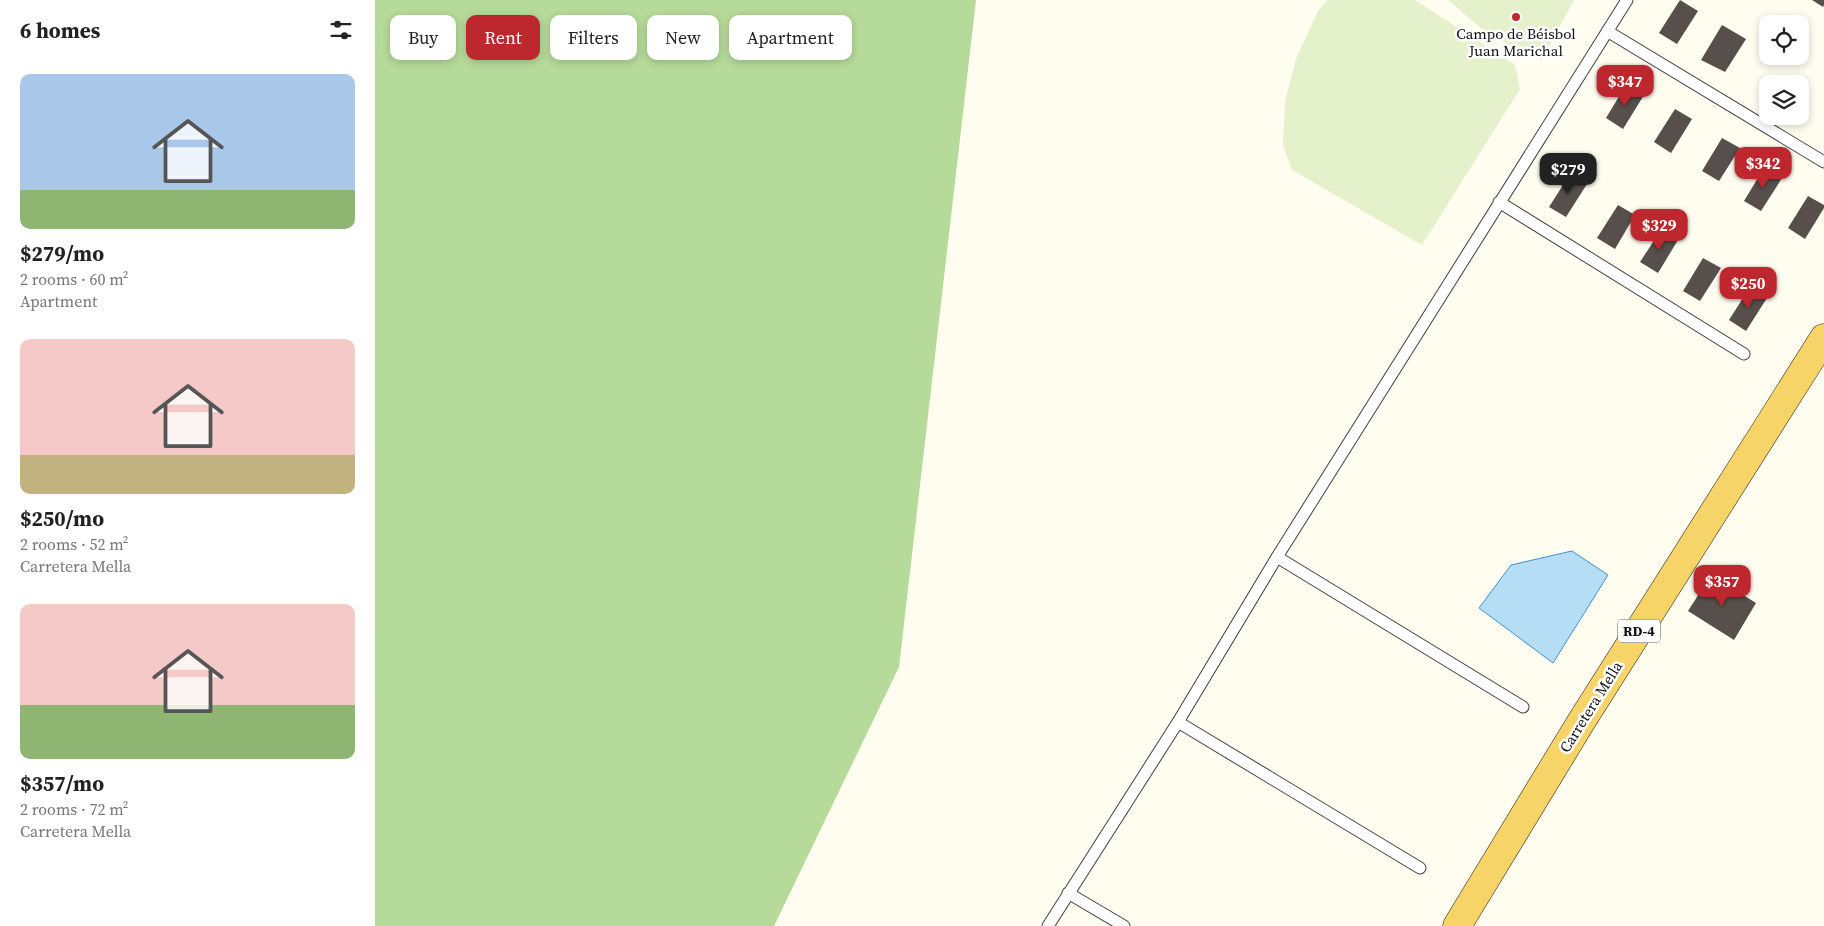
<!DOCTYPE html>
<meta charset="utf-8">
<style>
:root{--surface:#fff;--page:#f6f6f6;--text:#222;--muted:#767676;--accent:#be272e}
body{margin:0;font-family:"Source Serif 4",serif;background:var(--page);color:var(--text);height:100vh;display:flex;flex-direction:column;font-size:19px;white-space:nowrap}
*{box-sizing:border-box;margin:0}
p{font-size:16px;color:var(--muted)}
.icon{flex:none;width:28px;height:28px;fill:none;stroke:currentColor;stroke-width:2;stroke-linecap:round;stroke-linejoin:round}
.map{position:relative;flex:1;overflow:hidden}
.side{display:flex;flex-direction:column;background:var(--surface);width:375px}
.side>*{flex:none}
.top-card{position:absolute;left:15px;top:15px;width:475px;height:45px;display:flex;gap:10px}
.fabs{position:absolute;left:1384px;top:15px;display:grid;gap:10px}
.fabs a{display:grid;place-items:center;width:50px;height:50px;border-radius:10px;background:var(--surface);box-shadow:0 2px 8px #0003;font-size:25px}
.price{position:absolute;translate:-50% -42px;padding:0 11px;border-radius:10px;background:var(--accent);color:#fff;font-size:16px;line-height:32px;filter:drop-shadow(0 1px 2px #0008)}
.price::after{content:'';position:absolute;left:50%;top:30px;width:15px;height:11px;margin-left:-8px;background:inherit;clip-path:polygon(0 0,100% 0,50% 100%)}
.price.active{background:#222;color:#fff}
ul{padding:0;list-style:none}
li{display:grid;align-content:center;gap:10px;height:265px;padding:0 20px}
li span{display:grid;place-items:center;height:155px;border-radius:10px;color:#555}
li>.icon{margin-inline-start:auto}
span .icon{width:90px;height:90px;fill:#fffc;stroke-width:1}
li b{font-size:21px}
h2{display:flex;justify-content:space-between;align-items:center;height:60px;padding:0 20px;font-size:21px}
.chip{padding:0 18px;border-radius:10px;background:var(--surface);box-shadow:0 2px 8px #0003;font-size:18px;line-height:45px}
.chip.active{background:var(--accent);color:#fff}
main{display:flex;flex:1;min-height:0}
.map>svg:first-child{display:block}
</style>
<main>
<section class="side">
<h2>6 homes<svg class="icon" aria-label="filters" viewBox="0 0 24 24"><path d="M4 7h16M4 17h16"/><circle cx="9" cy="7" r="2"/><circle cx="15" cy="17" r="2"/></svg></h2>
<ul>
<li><span style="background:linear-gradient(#a9c7e8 75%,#8fb573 0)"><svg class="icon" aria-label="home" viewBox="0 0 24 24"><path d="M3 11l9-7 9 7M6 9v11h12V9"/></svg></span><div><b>$279/mo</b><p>2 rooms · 60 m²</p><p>Apartment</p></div></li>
<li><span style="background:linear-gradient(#f6c9c9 75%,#c2b280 0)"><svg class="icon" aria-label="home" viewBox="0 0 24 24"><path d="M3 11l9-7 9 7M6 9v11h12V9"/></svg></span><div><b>$250/mo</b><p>2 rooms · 52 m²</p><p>Carretera Mella</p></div></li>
<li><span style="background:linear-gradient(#f6c9c9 65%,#8fb573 0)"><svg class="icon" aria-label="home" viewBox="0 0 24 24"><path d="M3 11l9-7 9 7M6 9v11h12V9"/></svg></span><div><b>$357/mo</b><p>2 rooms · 72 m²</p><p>Carretera Mella</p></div></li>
</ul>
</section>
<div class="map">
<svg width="1449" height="926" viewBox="0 0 1449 926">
<rect width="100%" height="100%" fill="#fffcf0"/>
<path fill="#b6da99" d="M 0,0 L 601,0 L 524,667 L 399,926 L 0,926 Z"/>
<path fill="#e4f1cb" d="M 952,0 L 1040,0 L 1140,65 L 1145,89 L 1047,245 L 917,170 L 908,145 L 910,101 L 921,59 L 943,11 Z
M 1073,0 L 1199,0 L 1167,60 L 1114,35 Z"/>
<path fill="#b5def6" stroke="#3c93cd" d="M 1197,551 L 1233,575 L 1178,663 L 1104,608 L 1136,565 Z"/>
<path fill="#574f4b" d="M 1305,0 L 1323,11 L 1302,44 L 1284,33 Z
M 1437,0 L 1449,0 L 1449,5 L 1448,7 Z
M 1347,25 L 1371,39 L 1350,72 L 1326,60 Z
M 1251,85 L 1269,95 L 1248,129 L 1231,118 Z
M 1300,109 L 1317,119 L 1296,153 L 1279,142 Z
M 1347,138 L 1365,148 L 1344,181 L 1327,171 Z
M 1389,168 L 1407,178 L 1386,211 L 1369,201 Z
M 1195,174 L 1212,184 L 1191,217 L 1174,207 Z
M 1433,196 L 1449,205 L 1449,208 L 1430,239 L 1413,228 Z
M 1243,205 L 1260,215 L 1240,249 L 1222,238 Z
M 1286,230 L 1303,240 L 1283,273 L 1265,262 Z
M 1328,258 L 1346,268 L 1325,301 L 1308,291 Z
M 1375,287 L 1392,298 L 1371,331 L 1354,320 Z
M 1336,575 L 1381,603 L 1359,640 L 1313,611 Z"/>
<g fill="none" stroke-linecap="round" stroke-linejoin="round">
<g stroke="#414141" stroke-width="13">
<path id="lane" d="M 1232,31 L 1449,162
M 1124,202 L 1369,354
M 902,557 L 1148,707
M 803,722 L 1045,868
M 693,893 L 749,926
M 673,926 L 803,722 L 902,557 L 1252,0"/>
</g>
<g stroke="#1f1f1f" stroke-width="29">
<path id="primary" d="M 1082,926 L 1206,722 L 1449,338"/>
</g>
<use href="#lane" stroke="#fff" stroke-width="11"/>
<use href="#primary" stroke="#f7d467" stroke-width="28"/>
</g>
<circle fill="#be272e" stroke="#fff" stroke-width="2" cx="1141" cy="17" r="5"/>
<g text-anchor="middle" stroke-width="5" stroke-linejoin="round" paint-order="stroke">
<rect fill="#fff" stroke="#565656" stroke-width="1" x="1243" y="619.5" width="42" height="23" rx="4"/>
<g font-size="14" font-weight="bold" fill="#0e0e0e">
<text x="1264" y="636">RD-4</text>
</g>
<g font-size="15" fill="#0e0e0e" stroke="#fff">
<text x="1141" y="39">Campo de Béisbol<tspan x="1141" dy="17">Juan Marichal</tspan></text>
</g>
<g font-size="15" fill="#0e0e0e" stroke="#fff">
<text transform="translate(1216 707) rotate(-58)" y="5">Carretera Mella</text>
</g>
</g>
</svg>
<div class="fabs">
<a><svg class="icon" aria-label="locate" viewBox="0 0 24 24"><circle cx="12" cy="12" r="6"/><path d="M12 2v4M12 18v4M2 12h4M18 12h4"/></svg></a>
<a><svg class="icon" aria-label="layers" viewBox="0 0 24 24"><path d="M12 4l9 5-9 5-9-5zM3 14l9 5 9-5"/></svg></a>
</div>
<b class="price" style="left:1250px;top:107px">$347</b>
<b class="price" style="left:1388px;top:189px">$342</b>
<b class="price active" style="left:1193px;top:195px">$279</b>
<b class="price" style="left:1284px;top:251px">$329</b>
<b class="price" style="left:1373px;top:309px">$250</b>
<b class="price" style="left:1347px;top:607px">$357</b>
<div class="top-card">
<a class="chip">Buy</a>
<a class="chip active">Rent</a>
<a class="chip">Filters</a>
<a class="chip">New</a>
<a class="chip">Apartment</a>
</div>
</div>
</main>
